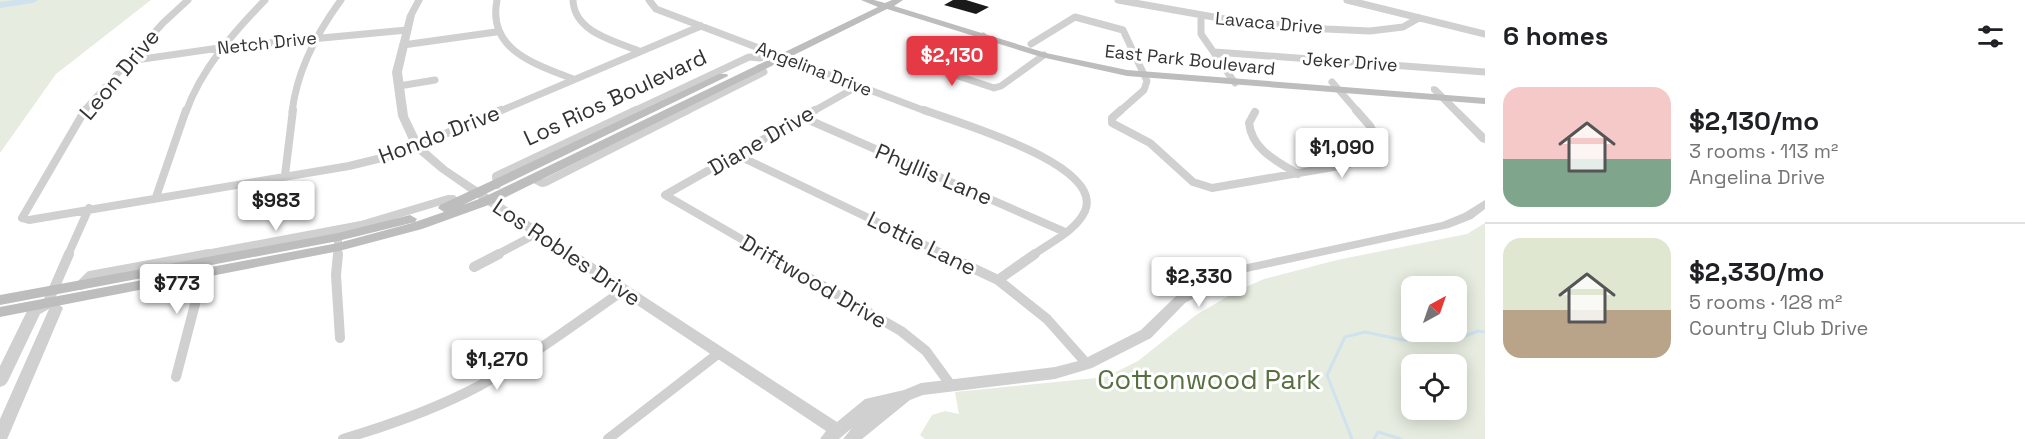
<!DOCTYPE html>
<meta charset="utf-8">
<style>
:root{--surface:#fff;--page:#f2f2f2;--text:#202124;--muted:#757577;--line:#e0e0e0;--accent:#e63946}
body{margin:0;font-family:"Space Grotesk",sans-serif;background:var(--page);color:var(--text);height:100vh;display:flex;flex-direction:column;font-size:22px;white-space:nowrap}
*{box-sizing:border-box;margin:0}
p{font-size:20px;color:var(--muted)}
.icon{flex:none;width:33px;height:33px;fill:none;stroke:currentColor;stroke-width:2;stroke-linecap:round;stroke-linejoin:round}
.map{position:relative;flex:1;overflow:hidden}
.details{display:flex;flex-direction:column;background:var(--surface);width:540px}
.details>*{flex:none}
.needle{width:39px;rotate:40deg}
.buttons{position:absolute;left:1401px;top:276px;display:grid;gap:12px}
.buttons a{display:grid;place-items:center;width:66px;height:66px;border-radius:12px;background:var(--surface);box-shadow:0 3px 15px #0003;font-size:30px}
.price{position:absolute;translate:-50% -51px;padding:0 14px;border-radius:6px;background:#fff;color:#222;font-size:20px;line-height:39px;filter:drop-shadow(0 2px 3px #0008)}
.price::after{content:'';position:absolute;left:50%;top:36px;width:18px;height:14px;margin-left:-9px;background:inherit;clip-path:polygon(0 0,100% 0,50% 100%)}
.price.active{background:var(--accent);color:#fff}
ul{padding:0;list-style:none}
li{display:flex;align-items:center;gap:18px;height:150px;padding:0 18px}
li+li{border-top:2px solid var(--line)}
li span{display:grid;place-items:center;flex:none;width:168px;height:120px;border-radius:18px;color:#555}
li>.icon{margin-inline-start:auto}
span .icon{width:72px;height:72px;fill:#fffc;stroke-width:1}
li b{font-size:26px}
h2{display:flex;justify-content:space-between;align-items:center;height:72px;padding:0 18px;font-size:26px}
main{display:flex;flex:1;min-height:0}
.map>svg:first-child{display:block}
</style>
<main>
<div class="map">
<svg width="1485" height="439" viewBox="0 0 1485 439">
<rect width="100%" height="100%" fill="#fff"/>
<path fill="#e6ecdf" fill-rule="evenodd" d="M 0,0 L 151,0 L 56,74 L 0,153 Z
M 1485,223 L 1485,439 L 925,439 L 920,435 L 932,415 L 945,411 L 959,414 L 955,392 L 1106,377 L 1138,361 L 1196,315 L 1237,291 L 1264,279 L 1337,260 L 1467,234 ZM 1412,286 L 1456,286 L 1456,332 L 1412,332 ZM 1412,364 L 1456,364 L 1456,410 L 1412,410 Z"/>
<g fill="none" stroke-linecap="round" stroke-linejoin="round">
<path stroke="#cfe2ee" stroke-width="3" d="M 1352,439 L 1327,375 L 1345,337 L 1365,332 L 1403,340 L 1455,340 L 1478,331 L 1485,332
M 1374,439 L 1378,432 L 1401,439"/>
<path fill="#cfe2ee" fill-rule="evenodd" d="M 14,0 L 38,0 L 33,3 L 0,8 L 0,2 Z"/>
</g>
<path fill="#1a1a1a" d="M 953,0 L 966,0 L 989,7 L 976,14 L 944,5 Z"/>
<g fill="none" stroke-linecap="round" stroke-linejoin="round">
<path stroke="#d0d0d0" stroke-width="7" d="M 497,0 C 487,50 535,64 573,79
M 573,0 C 574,32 614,41 639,51
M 649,0 L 656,9 L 928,112
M 1118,0 L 1225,19 L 1326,29 L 1370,31 L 1403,27 L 1419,18
M 1347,0 L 1485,34
M 1201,17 L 1201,34 L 1235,83
M 983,36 L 933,65 L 934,68 L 994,88 L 1001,86 L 1044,55
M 1031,44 L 1075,17 L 1123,30 L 1147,81 L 1144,90 L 1119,112
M 403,45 L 496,32
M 1215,52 L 1485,72
M 129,61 L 226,47 L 407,30
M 1332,82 L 1358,112
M 399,86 L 435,80
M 83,112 L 163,23 L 188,0
M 186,112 C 201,69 234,32 265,0
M 292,112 C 297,70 316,34 341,0
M 498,112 L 701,26
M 632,112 L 749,57 L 760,58
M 685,112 L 764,72 L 759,68
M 812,112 L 858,86"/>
<path stroke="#d0d0d0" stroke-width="8" d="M 85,110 L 22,218 L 29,220 L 349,166 L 398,154 L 501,110
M 924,110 C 955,122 1105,164 1085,211 C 1076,231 1049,243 1033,255
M 1121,110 L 1112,118 L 1112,123 L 1150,143 L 1193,182 L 1212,188 L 1345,165 L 1364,158 L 1376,144 L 1375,135 L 1370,126 L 1356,110
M 1255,112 L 1249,123 C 1252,150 1277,161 1298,174
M 802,117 L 1065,232
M 735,154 L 946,255
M 285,175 L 293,110
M 534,179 L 542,183 L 546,182 L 688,110
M 497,185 L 496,176 L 636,110
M 156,197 L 186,110
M 338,237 L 338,255
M 68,255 L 89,208
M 201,255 L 361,225 L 448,199 L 453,199 L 458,203
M 496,255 L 538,233
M 769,255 L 665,195 L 815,110"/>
<path stroke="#d0d0d0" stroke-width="10" d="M 338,254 L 336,275 L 340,338
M 767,254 L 901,331 L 926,351 L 950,384
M 943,254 L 998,280 L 1047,319 L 1087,364
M 474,267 L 499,254
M 998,280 L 1035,254
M 81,285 L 90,276 L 209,254
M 48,302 L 69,254
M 176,377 L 206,262
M 343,439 C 390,425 436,409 479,386 C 530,358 576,323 624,290
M 608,439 L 719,353"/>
<path fill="#d0d0d0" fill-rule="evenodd" d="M 415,0 L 423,0 L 415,15 L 402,72 L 408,116 L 422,145 L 447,167 L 510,209 L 837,422 L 865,399 L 904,390 L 921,383 L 1055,367 L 1082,360 L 1141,330 L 1175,297 L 1213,276 L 1238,266 L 1442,222 L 1464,213 L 1485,200 L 1485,209 L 1472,219 L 1449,228 L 1247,272 L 1223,282 L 1185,303 L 1151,338 L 1092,368 L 1055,379 L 923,395 L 910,400 L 862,439 L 843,439 L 852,428 L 839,439 L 820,439 L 826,431 L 502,215 L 439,171 L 413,149 L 398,116 L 392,72 L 407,15 Z
M 1434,86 L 1437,87 L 1485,134 L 1485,143 L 1481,142 L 1431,91 L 1431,87 Z
M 48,297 L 53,299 L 63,308 L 8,437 L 7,439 L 0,439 L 0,419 L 49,309 L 40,314 L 8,381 L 5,385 L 0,387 L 0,366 L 27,311 L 29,308 Z"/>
<path fill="#bdbdbd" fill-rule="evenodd" d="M 861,0 L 874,0 L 885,3 L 892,0 L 903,0 L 894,6 L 1046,53 L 1127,70 L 1485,98 L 1485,104 L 1127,76 L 1041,57 L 887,9 L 494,203 L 422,229 L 339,251 L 0,317 L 0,307 L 338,243 L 412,223 L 444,212 L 438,208 L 440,205 L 719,74 L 727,74 L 728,76 L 463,205 L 484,197 L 878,7 Z
M 410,215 L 417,219 L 415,222 L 338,241 L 0,305 L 0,295 L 338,233 Z"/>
</g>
<g text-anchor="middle" stroke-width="6" stroke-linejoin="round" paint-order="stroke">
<g font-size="18" fill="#333" stroke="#fff">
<text transform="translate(1269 23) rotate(5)" y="6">Lavaca Drive</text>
<text transform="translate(267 43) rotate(-6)" y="6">Netch Drive</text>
<text transform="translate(1190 60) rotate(6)" y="6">East Park Boulevard</text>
<text transform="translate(1350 62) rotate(4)" y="6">Jeker Drive</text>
<text transform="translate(814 69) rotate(21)" y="6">Angelina Drive</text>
</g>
<g font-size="22" fill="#333" stroke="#fff">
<text transform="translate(119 74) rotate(-50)" y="8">Leon Drive</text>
<text transform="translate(615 97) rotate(-25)" y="8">Los Rios Boulevard</text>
<text transform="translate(439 134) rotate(-21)" y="8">Hondo Drive</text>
<text transform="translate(761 140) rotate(-30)" y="8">Diane Drive</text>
<text transform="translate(934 174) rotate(23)" y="8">Phyllis Lane</text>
<text transform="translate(922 243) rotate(26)" y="8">Lottie Lane</text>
<text transform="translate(567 252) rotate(34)" y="8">Los Robles Drive</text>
<text transform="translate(814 281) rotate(30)" y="8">Driftwood Drive</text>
</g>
<g font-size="27" fill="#56703f" stroke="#fff">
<text x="1209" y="389">Cottonwood Park</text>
</g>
</g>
</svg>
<div class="buttons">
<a><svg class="needle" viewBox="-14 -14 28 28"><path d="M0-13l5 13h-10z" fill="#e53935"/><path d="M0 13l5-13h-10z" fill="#757577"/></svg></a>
<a><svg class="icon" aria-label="locate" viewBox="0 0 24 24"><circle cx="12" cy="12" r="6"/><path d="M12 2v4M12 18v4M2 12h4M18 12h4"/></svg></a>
</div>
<b class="price active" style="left:952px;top:87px">$2,130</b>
<b class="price" style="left:1342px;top:179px">$1,090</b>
<b class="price" style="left:276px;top:232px">$983</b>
<b class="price" style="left:1199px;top:308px">$2,330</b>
<b class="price" style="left:177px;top:315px">$773</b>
<b class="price" style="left:497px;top:391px">$1,270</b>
</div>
<section class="details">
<h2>6 homes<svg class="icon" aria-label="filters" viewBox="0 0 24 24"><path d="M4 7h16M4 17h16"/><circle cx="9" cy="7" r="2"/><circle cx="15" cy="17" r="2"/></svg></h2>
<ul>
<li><span style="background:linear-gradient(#f6c9c9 60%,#7fa58c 0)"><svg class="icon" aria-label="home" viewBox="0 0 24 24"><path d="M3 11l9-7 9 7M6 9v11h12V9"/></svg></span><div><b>$2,130/mo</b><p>3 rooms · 113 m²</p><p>Angelina Drive</p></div></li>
<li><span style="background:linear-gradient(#dfe7d0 60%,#b9a48a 0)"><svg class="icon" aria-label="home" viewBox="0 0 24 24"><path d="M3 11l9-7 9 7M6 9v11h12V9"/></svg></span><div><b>$2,330/mo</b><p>5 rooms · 128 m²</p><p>Country Club Drive</p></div></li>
</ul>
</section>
</main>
